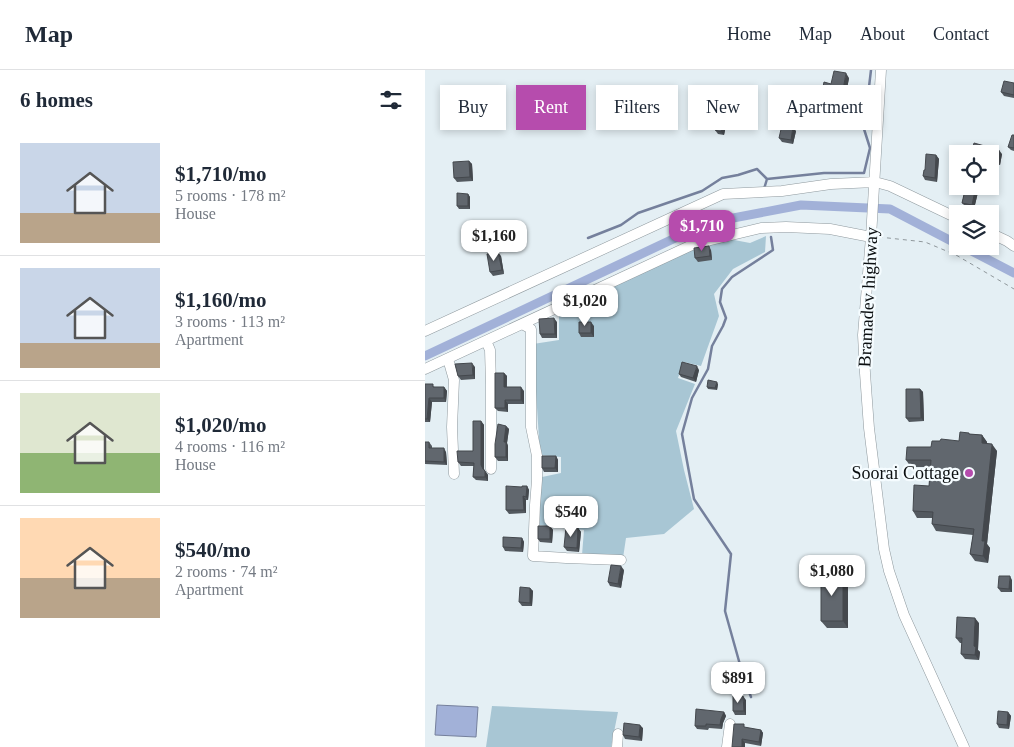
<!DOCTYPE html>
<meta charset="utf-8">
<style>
:root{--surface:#fff;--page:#f6f6f7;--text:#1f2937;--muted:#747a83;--line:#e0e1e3;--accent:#b64cad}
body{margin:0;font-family:"Times New Roman",serif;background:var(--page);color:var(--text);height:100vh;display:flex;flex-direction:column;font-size:19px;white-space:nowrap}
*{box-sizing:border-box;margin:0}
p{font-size:16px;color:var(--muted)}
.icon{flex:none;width:28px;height:28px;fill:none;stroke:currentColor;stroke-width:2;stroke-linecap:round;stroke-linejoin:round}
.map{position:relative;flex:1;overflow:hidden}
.sheet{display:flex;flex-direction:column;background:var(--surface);width:425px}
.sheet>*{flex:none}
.banner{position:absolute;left:15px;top:15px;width:475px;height:45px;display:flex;gap:10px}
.controls{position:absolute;left:524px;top:75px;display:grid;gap:10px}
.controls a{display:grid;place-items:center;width:50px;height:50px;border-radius:0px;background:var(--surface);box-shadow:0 2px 8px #0003;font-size:25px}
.price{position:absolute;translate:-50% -42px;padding:0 11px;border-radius:10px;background:#fff;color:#222;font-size:16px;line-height:32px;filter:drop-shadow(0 1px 2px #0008)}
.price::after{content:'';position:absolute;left:50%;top:30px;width:15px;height:11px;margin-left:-8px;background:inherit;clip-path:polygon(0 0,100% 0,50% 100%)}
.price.selected{background:var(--accent);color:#fff}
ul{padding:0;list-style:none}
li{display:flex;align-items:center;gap:15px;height:125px;padding:0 20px}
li+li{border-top:1px solid var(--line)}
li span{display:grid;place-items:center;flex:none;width:140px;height:100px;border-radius:0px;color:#555}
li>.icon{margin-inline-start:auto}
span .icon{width:60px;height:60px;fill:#fffc;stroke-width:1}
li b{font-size:21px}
h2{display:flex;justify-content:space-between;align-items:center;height:60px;padding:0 20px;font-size:21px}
.chip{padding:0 18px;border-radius:0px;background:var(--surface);box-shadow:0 2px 8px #0003;font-size:18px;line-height:45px}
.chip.selected{background:var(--accent);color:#fff}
header{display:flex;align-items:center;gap:30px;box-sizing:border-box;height:70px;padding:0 25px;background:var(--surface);border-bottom:1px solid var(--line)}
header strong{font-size:24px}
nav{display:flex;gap:28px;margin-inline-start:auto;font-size:18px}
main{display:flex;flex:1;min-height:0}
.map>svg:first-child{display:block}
</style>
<header>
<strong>Map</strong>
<nav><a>Home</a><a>Map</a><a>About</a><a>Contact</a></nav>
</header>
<main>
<section class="sheet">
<h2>6 homes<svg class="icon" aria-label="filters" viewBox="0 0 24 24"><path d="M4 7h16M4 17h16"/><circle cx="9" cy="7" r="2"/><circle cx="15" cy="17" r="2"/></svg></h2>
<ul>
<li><span style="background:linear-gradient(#c9d6e8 70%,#b9a48a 0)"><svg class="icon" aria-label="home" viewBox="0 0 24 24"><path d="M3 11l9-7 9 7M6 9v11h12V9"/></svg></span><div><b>$1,710/mo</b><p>5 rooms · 178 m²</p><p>House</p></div></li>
<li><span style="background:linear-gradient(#c9d6e8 75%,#b9a48a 0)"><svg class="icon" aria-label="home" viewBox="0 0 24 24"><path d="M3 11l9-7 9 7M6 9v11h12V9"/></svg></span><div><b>$1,160/mo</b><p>3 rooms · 113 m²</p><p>Apartment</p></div></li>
<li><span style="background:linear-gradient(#dfe7d0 60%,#8fb573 0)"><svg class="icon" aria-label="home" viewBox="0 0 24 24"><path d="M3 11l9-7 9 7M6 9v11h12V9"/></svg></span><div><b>$1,020/mo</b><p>4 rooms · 116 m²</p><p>House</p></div></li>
<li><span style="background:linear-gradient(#ffd9b3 60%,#b9a48a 0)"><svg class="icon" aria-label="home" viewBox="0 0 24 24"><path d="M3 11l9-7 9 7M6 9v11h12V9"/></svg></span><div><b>$540/mo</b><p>2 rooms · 74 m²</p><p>Apartment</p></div></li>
</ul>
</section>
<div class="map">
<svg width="589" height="677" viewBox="0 0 589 677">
<rect width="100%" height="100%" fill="#e4eff4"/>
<path fill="#a8c6d4" d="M 341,166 L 340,182 L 308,199 L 289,224 L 294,246 L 276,296 L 259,292 L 253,308 L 270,314 L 251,361 L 259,400 L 269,439 L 239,464 L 201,468 L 198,488 L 157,485 L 159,460 L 113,455 L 117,407 L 136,403 L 136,387 L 115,385 L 108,274 L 134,270 L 134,241 L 271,178 L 304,169 L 325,173 Z
M 67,636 L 193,642 L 186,677 L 61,677 Z"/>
<path fill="#a2b1d8" stroke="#75809c" d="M 12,635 L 53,637 L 51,667 L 10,665 Z"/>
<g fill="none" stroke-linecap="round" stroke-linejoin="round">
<path stroke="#75809c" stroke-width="2.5" d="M 342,109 L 399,103 L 439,103 L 445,78 L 439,59 L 446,0
M 163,168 L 196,155 L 213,143 L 277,121 L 297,108 L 313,105 L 332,99 L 342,109 L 339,119
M 326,627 L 319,609 L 300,541 L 306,484 L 269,429 L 257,364 L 267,328 L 283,299 L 287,276 L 298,256 L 301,248 L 295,232 L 297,219 L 307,207 L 348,180 L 346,167"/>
<path stroke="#a2b1d8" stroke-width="9" d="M 537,176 L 589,203
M 0,286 L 282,153 L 376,135 L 465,139 L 532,174"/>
<g stroke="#8f999e" stroke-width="11">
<path id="minor" d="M 456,0 L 446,167 L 438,265 L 440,303 L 444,358 L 459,479 L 464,501 L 479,545 L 539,677
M 565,163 L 582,171 L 589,176
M 97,254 L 106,259 L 106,357 L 112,386 L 112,410 L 110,435 L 108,486 L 141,488 L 196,490
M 0,261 L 298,124 L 357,121 L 406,114 L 450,112 L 465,116 L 532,148
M 61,271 L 65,280 L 66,314 L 66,399
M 23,289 L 29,310 L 27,357 L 29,404
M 0,299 L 269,174 L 336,158 L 361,157 L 405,159 L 446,167
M 192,677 L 193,664
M 302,677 L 305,654"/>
</g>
<path stroke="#90989c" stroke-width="1" stroke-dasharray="4 4" stroke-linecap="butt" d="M 454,167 L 500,172 L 531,185 L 589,219"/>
<use href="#minor" stroke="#fff" stroke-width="10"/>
</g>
<path fill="#53595f" d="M 424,8 L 418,40 L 420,42 L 416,58 L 409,57 L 408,60 L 400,59 L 397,54 L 399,44 L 396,40 L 397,33 L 395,31 L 406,14 Z
M 589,13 L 589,28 L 579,26 L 576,22 Z
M 313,26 L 312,41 L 301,40 L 298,37 Z
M 299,48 L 302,51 L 299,65 L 293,64 L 290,60 Z
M 371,61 L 368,74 L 357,72 L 354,68 Z
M 589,65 L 589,81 L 586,80 L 583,77 Z
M 565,84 L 577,84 L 575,95 L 566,94 L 565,102 Z
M 511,85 L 514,89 L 512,112 L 500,110 L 498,106 L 500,100 Z
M 44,91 L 47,94 L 48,111 L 32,112 L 29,108 Z
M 541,116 L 563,116 L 563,119 L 554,118 L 549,139 L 540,136 L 537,133 Z
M 43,124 L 45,127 L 45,139 L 34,139 L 32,136 Z
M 286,180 L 287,190 L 273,192 L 270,188 Z
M 76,186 L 79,204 L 68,206 L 65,202 Z
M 132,252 L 132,268 L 117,268 L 115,264 Z
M 169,256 L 169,267 L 156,267 L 154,263 Z
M 50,297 L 50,309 L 36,310 L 33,306 Z
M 274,300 L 271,312 L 256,307 L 254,304 Z
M 79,303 L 82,306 L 82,317 L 99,321 L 99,334 L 83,334 L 83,342 L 73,341 L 70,338 Z
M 0,314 L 10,317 L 19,317 L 22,321 L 21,332 L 7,332 L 5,352 L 0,352 Z
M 293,314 L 292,320 L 283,319 L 282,317 Z
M 495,319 L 498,322 L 499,351 L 484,352 L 481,348 Z
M 56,351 L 59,355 L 59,399 L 63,405 L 63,411 L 51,410 L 48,407 L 49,396 L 36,396 L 33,392 L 48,381 Z
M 81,356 L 84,359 L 82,373 L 83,376 L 83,391 L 73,391 L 70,387 Z
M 545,364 L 557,365 L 562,372 L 562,374 L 572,381 L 562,474 L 565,478 L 563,493 L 550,491 L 545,484 L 548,465 L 511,461 L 507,454 L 507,448 L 492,448 L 488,441 L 504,416 L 505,397 L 486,397 L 481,390 L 506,377 L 534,371 Z
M 0,372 L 4,372 L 7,376 L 7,378 L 21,382 L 22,395 L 0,394 Z
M 131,386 L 133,390 L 133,402 L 119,402 L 117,398 Z
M 102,416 L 104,420 L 103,430 L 101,430 L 101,443 L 84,444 L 81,440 L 97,417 Z
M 125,456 L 128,460 L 127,473 L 115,472 L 113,469 Z
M 153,458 L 156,462 L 154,482 L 142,481 L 139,477 Z
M 97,468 L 99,472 L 98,482 L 80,481 L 78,477 Z
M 199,500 L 196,518 L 185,516 L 183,512 Z
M 418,504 L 423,512 L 423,558 L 402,558 L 396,551 Z
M 587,510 L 587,522 L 576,522 L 573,518 Z
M 105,518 L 108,521 L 107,536 L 97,536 L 94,532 Z
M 554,553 L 553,580 L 555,582 L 554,590 L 540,589 L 536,584 L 537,573 L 535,573 L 531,568 Z
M 321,630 L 321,645 L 310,645 L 308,641 Z
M 299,642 L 301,646 L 298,653 L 297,659 L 284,658 L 283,660 L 272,659 L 270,656 Z
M 583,642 L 586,646 L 584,659 L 574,658 L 572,654 Z
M 218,658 L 217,671 L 200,669 L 198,665 Z
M 322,658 L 336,660 L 338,663 L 336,676 L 320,673 L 320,677 L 307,677 Z"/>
<path fill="#44484d" d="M 421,3 L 424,8 L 418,40 L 420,42 L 416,58 L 413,54 L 415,37 Z
M 311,22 L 313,26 L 312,41 L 310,37 Z
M 299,48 L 302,51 L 299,65 L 296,62 Z
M 406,52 L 409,57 L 408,60 L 405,56 Z
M 368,57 L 371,61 L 368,74 L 366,70 Z
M 574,80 L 577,84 L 575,95 L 572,91 Z
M 511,85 L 514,89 L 512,112 L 510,108 Z
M 44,91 L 47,94 L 48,111 L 45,107 Z
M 551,116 L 553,116 L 554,118 L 549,139 L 547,135 Z
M 43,124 L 45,127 L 45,139 L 43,136 Z
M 284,176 L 286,180 L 287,190 L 285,186 Z
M 73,182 L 76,186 L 79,204 L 77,200 Z
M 129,248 L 132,252 L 132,268 L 130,264 Z
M 166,252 L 169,256 L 169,267 L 166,263 Z
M 47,293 L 50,297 L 50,309 L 48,305 Z
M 272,296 L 274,300 L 271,312 L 268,308 Z
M 79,303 L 82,306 L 81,321 L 79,317 Z
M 292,312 L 293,314 L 292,320 L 290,318 Z
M 19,317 L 22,321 L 21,332 L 19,328 Z
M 96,317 L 99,321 L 99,334 L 96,330 Z
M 495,319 L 498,322 L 499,351 L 496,348 Z
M 4,328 L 7,332 L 5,352 L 2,349 Z
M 80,330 L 83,334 L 83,342 L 80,338 Z
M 56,351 L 59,355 L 59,399 L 60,403 L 60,401 L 63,405 L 63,411 L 60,407 L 56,395 Z
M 81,356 L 84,359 L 82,373 L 83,376 L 83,391 L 81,387 L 79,372 Z
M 557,365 L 562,372 L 561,380 L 557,373 Z
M 567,374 L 572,381 L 562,474 L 565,478 L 563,493 L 558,486 L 557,471 Z
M 19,378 L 21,382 L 22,395 L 19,392 Z
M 131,386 L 133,390 L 133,402 L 130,398 Z
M 102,416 L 104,420 L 103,430 L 101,427 Z
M 98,426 L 101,430 L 101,443 L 99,440 Z
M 125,456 L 128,460 L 127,473 L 125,469 Z
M 153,458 L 156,462 L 154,482 L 152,478 Z
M 97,468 L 99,472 L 98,482 L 96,478 Z
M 196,496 L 199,500 L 196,518 L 193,514 Z
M 418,504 L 423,512 L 423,558 L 418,551 Z
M 585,506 L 587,510 L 587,522 L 584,519 Z
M 105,518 L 108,521 L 107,536 L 105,533 Z
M 550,548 L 554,553 L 553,580 L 555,582 L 554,590 L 550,585 L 549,576 Z
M 318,626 L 321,630 L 321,645 L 319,641 Z
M 299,642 L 301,646 L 298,653 L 297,659 L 295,655 L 296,649 Z
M 583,642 L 586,646 L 584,659 L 582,655 Z
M 215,655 L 218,658 L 217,671 L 214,667 Z
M 336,660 L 338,663 L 336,676 L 334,672 Z
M 317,669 L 320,673 L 320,677 L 317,677 Z"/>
<path fill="#61676e" stroke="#44484d" d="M 409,1 L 421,3 L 415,37 L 416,37 L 413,54 L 406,52 L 405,56 L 397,54 L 399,40 L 396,40 L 398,31 L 395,31 L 399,12 L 406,14 Z
M 579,11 L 589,13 L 589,25 L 576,22 Z
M 299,21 L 311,22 L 310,37 L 298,37 Z
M 293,46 L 299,48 L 296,62 L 290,60 Z
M 357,55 L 368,57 L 366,70 L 354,68 Z
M 587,65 L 589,65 L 589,78 L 583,77 Z
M 549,73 L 574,80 L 572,91 L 565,90 L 565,84 L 546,84 Z
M 501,84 L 511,85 L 510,108 L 498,106 L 499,100 L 500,100 Z
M 44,91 L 45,107 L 29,108 L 28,92 Z
M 541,116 L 551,116 L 547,135 L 537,133 Z
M 32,123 L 43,124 L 43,136 L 32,136 Z
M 284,176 L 285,186 L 270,188 L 269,178 Z
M 73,182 L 77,200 L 65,202 L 62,184 Z
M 129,248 L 130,264 L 115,264 L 114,249 Z
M 154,252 L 166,252 L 166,263 L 154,263 Z
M 257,292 L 272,296 L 268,308 L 254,304 Z
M 47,293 L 48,305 L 33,306 L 30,294 Z
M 70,303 L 79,303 L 79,317 L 96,317 L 96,330 L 80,330 L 80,338 L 70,338 Z
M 283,310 L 292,312 L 290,318 L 282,317 Z
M 0,314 L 8,314 L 8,317 L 19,317 L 19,328 L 4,328 L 2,349 L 0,349 Z
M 481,319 L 495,319 L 496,348 L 481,348 Z
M 48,351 L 56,351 L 56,395 L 58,399 L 60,401 L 60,407 L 48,407 L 49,393 L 33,392 L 32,381 L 48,381 Z
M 73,354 L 81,356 L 79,372 L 81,372 L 81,387 L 70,387 L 70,374 Z
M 535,362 L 544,363 L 544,364 L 557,365 L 557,373 L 567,374 L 557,471 L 560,471 L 558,486 L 545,484 L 549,459 L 507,454 L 508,442 L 488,441 L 489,415 L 504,416 L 506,390 L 481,390 L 482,377 L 506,377 L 507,371 L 515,371 L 516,369 L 534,371 Z
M 0,372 L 4,372 L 4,378 L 19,378 L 19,392 L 0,391 Z
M 117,386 L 131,386 L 130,398 L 117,398 Z
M 81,416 L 97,417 L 97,416 L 102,416 L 101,427 L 98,426 L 99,440 L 81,440 Z
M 113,456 L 125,456 L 125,469 L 113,469 Z
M 141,457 L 153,458 L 152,478 L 139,477 Z
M 78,467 L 97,468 L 96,478 L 78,477 Z
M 186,495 L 196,496 L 193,514 L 183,512 Z
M 396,504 L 418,504 L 418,551 L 396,551 Z
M 574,506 L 585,506 L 584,519 L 573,518 Z
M 95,517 L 105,518 L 105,533 L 94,532 Z
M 532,547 L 550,548 L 549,576 L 551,577 L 550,585 L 536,584 L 537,568 L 531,568 Z
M 308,626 L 318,626 L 319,641 L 308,641 Z
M 271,639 L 299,642 L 296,649 L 295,655 L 281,654 L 281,656 L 270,656 Z
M 573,641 L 583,642 L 582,655 L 572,654 Z
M 199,653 L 215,655 L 214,667 L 198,665 Z
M 309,654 L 319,654 L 319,657 L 336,660 L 334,672 L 317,669 L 317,677 L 307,677 Z"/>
<circle fill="#b64cad" stroke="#f5fcff" stroke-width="2" cx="544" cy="403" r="5"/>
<g text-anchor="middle" stroke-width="4.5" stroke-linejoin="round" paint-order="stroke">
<g font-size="18" fill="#0b0f11" stroke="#f5fcff">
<text transform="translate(443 227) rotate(-87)" y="6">Bramadev highway</text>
</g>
<g font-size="18" fill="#0b0f11" stroke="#f5fcff" text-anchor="end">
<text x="534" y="409">Soorai Cottage</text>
</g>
</g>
</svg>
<div class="controls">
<a><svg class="icon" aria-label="locate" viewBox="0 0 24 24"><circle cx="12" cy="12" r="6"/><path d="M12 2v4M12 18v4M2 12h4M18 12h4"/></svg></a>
<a><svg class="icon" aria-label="layers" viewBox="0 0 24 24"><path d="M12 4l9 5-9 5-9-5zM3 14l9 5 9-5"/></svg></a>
</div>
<b class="price selected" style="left:277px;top:182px">$1,710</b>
<b class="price" style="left:69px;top:192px">$1,160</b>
<b class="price" style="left:160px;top:257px">$1,020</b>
<b class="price" style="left:146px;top:468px">$540</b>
<b class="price" style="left:407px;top:527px">$1,080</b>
<b class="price" style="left:313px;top:634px">$891</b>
<div class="banner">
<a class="chip">Buy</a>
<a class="chip selected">Rent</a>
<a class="chip">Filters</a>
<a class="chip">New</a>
<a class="chip">Apartment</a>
</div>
</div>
</main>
